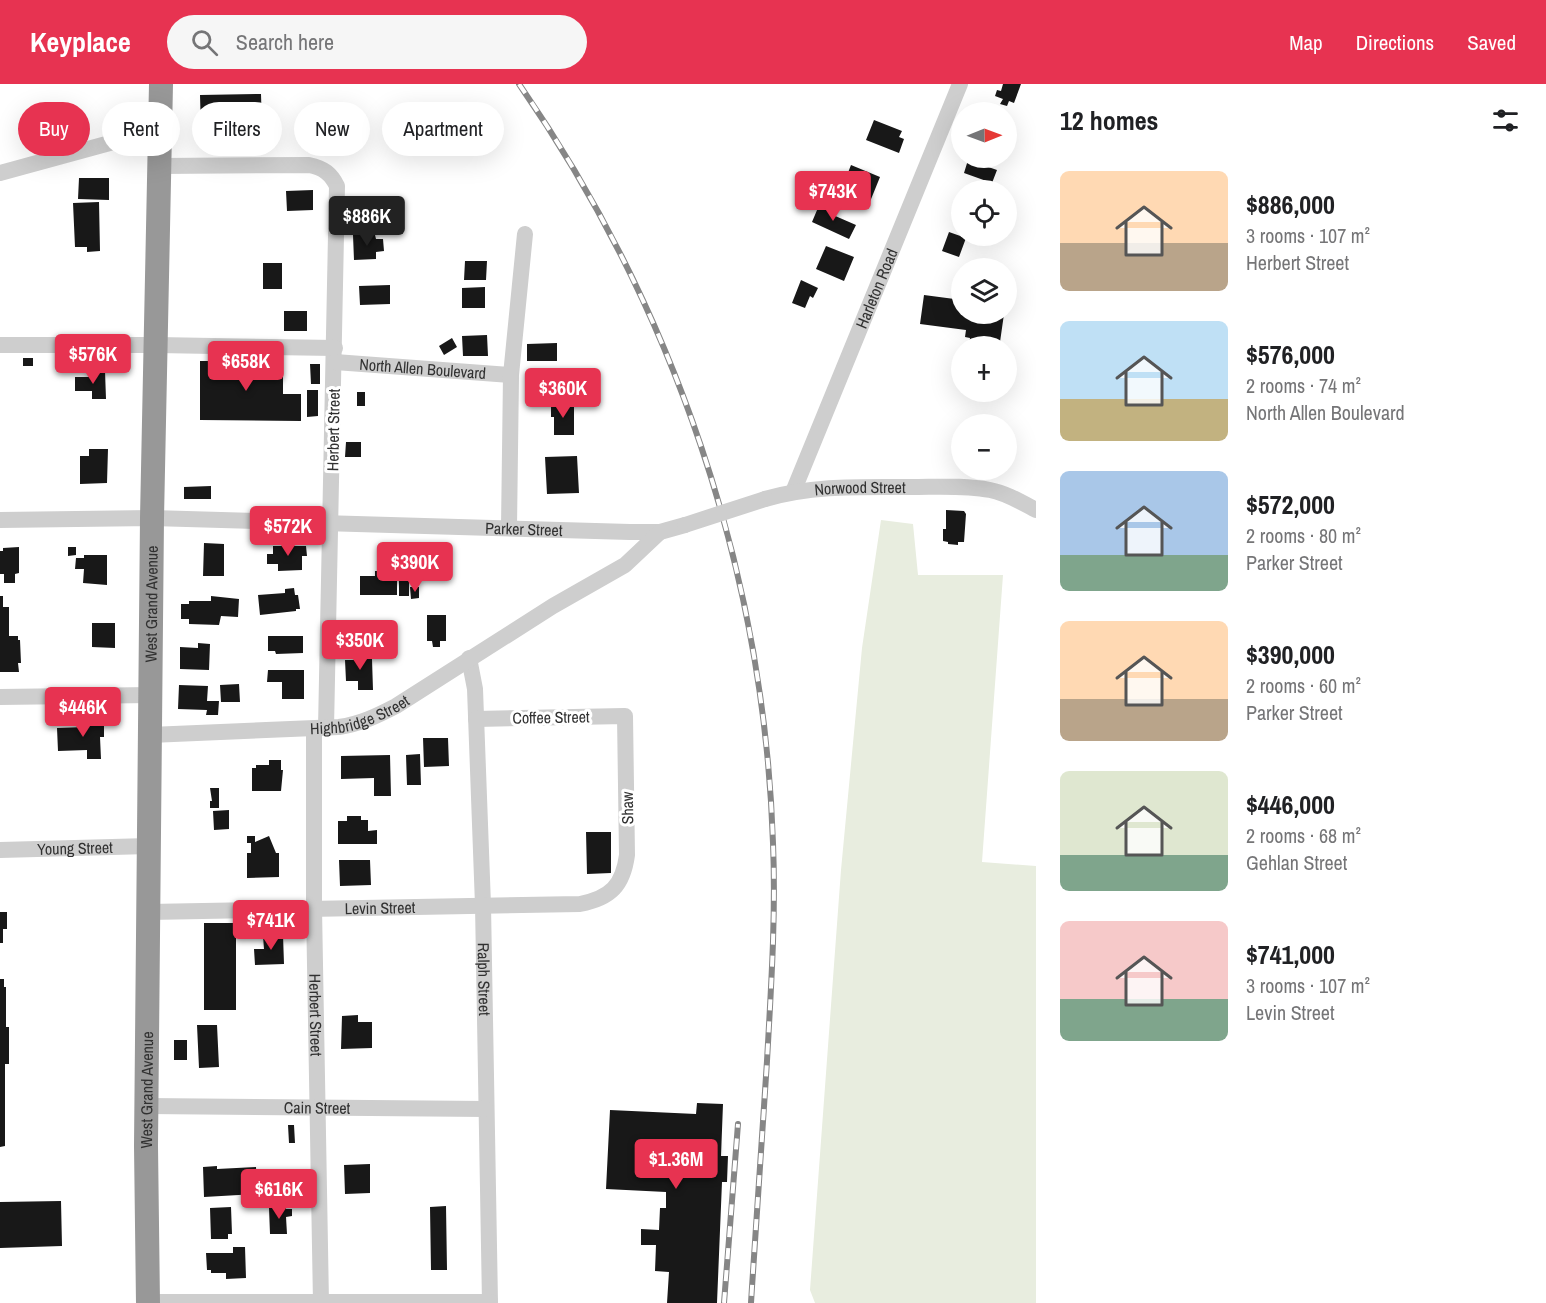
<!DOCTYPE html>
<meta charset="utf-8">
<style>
:root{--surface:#fff;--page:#f6f6f6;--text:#202124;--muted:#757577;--accent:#e73351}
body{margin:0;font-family:"Archivo Narrow",sans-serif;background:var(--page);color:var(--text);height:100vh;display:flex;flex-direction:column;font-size:22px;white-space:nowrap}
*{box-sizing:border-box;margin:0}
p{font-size:20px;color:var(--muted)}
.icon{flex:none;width:33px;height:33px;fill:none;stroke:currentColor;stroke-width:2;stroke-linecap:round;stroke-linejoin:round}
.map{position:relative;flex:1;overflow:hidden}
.sheet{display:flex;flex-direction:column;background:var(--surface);width:510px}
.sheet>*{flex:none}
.hud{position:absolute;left:18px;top:18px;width:570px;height:54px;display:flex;gap:12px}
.needle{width:39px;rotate:89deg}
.tools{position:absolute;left:951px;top:18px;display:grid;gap:12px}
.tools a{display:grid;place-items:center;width:66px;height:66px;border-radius:50%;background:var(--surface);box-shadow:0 6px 24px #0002;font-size:30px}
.price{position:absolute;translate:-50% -51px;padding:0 14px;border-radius:6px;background:var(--accent);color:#fff;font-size:20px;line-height:39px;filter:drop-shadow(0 2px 3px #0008)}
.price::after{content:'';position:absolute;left:50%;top:36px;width:18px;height:14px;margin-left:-9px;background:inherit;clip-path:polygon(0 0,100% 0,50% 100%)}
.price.on{background:#222;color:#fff}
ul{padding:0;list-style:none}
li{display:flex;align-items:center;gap:18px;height:150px;padding:0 24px}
li span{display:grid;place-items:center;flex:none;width:168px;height:120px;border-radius:9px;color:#555}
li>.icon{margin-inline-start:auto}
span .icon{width:72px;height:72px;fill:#fffc;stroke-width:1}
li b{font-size:26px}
h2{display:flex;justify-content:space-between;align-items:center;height:72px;padding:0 24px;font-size:26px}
.pill{padding:0 21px;border-radius:27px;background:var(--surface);box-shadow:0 6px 24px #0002;font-size:21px;line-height:54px}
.pill.on{background:var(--accent);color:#fff}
header{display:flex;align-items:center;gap:36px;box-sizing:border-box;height:84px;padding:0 30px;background:var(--accent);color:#fff}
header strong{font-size:28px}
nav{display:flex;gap:33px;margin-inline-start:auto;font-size:21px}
.search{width:420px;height:54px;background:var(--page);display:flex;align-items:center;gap:15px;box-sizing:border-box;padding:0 21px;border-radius:33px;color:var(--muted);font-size:22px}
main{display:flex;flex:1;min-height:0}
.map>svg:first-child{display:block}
</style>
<header>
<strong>Keyplace</strong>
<div class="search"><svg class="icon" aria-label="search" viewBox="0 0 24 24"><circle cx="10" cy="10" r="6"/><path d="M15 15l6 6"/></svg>Search here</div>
<nav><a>Map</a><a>Directions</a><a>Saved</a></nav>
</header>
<main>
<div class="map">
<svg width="1036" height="1219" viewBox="0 0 1036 1219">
<rect width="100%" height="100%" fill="#fff"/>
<path fill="#e8eddf" d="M 881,436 L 913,440 L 918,491 L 1003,491 L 982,778 L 1036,782 L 1036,1219 L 815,1219 L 810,1206 L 841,786 L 862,564 Z"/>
<path fill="#181818" d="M 1003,0 L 1021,0 L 1014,19 L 1009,17 L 1007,22 L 1000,20 L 1003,15 L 995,12 L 997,6 L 1001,7 Z
M 261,10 L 262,44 L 201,46 L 200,11 Z
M 326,23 L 327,67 L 307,68 L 307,24 Z
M 874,36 L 902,47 L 899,53 L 904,55 L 899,69 L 866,56 Z
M 968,76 L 997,86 L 992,99 L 964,89 Z
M 851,81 L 880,93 L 867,125 L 838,114 Z
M 79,94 L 109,94 L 109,116 L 78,115 Z
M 313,106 L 313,126 L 287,127 L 286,107 Z
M 99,118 L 100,167 L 87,168 L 87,163 L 75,163 L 73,119 Z
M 820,119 L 835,126 L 833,131 L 856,141 L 849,155 L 812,138 Z
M 949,148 L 966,154 L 959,173 L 942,167 Z
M 353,151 L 375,151 L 376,155 L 383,155 L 384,167 L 376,168 L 376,175 L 354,176 Z
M 972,152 L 986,153 L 983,161 L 970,157 Z
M 826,162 L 854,173 L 844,197 L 816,185 Z
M 465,177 L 487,177 L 486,196 L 464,196 Z
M 263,179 L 282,179 L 282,205 L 263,205 Z
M 801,196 L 818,204 L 813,214 L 810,212 L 805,224 L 792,219 Z
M 390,201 L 390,220 L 360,221 L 359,202 Z
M 485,203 L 485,224 L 462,224 L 462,204 Z
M 924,211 L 962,216 L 962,230 L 1004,230 L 1000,258 L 996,257 L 995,262 L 969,262 L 970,254 L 965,253 L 966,246 L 920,240 Z
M 284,227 L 307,227 L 307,247 L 284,247 Z
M 487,251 L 488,272 L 463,272 L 462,252 Z
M 452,254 L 457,263 L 444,271 L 439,262 Z
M 557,259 L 557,277 L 527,277 L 527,260 Z
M 23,274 L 33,274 L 33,282 L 23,282 Z
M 200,277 L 283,277 L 283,310 L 301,310 L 301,337 L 200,336 Z
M 310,280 L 320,280 L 320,300 L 311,300 Z
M 567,285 L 578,285 L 579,302 L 567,303 L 567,299 L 555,299 L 555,292 L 567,292 Z
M 94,287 L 105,287 L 106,315 L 92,315 L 92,307 L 75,307 L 75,293 L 94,293 Z
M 592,305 L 592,315 L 575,315 L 574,306 Z
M 307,306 L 318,306 L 318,332 L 307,333 Z
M 357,308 L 365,308 L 365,322 L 357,322 Z
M 551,320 L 574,320 L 574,351 L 554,351 L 554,333 L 551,333 Z
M 346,358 L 361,358 L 361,373 L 345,373 Z
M 89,365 L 108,365 L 107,399 L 80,400 L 80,372 L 89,372 Z
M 577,372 L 579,409 L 547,410 L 545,373 Z
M 211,402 L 211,415 L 184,415 L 184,403 Z
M 946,426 L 964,427 L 966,430 L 964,458 L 958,458 L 958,461 L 948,460 L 948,458 L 943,457 L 943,445 L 946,445 Z
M 286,458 L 294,458 L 294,462 L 306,462 L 307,472 L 302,472 L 302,486 L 278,487 L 278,480 L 267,480 L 267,470 L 273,470 L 273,462 L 286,462 Z
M 204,459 L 224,460 L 224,492 L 203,492 Z
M 19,463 L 19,489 L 15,490 L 15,499 L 4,499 L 4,490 L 0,490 L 0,467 L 3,467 L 3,464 Z
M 68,463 L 76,463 L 76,471 L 68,472 Z
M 84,471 L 107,471 L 107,501 L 83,499 L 84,485 L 75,485 L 76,474 L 84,474 Z
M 375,487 L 394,487 L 394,491 L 397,491 L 397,511 L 360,511 L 360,492 L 375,492 Z
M 399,488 L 409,488 L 409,512 L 399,512 Z
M 410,503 L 419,503 L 419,514 L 411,515 Z
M 294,504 L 295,511 L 298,511 L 300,525 L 296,525 L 296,527 L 260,531 L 258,511 L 285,509 L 285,505 Z
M 0,512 L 3,512 L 3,523 L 9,523 L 9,552 L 18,552 L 18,556 L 20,556 L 21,579 L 18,579 L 19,588 L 0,588 Z
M 211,512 L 239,515 L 238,533 L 221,532 L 219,541 L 189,540 L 189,535 L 181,535 L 181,520 L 189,520 L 189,517 L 211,517 Z
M 427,531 L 446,531 L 446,557 L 440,557 L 440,563 L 433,563 L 432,557 L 427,557 Z
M 92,539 L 115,539 L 115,564 L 92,563 Z
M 268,552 L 303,552 L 303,569 L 276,570 L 275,567 L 268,567 Z
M 198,559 L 210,560 L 209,586 L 180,585 L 180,563 L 198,564 Z
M 355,563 L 363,563 L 363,575 L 372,575 L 373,606 L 358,606 L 358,597 L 346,597 L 345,576 L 355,576 Z
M 268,586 L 304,586 L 304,615 L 282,615 L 282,598 L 267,598 Z
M 239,600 L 240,618 L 221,618 L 220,601 Z
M 179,601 L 208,602 L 207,617 L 219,617 L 218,631 L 206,631 L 207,626 L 178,625 Z
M 86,633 L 100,633 L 100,636 L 104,636 L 104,653 L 100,653 L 101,675 L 87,675 L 87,666 L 58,667 L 57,644 L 86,643 Z
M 423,654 L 448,654 L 449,682 L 424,683 Z
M 420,670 L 421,701 L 407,701 L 406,671 Z
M 390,671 L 391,712 L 374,712 L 374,694 L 341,695 L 341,672 Z
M 269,676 L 281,676 L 281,686 L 283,686 L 281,707 L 252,707 L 252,684 L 256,684 L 256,681 L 269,681 Z
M 210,704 L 219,704 L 219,724 L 210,724 L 210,717 L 212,717 Z
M 229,726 L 229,745 L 214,746 L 213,727 Z
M 347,732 L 361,732 L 361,736 L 368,736 L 368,747 L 377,746 L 377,760 L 338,760 L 338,737 L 347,737 Z
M 586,748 L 611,748 L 611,789 L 587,790 Z
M 247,752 L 255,752 L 255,758 L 269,752 L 276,769 L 279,769 L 279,793 L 247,794 L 247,769 L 251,769 L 251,759 L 247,759 Z
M 339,776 L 370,776 L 371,801 L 340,802 Z
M 0,828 L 7,828 L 7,845 L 3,845 L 3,859 L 0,859 Z
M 204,839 L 236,839 L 236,926 L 204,926 Z
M 283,851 L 284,880 L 255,881 L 254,865 L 264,865 L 263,852 Z
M 0,895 L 4,895 L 4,903 L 6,903 L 6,943 L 9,943 L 9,980 L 5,980 L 5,1062 L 0,1063 Z
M 358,931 L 358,938 L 372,938 L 372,964 L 341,965 L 342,932 Z
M 197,941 L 217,941 L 219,983 L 199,984 Z
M 174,956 L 187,956 L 187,976 L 174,976 Z
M 697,1019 L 723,1020 L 721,1072 L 728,1072 L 727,1098 L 722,1098 L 717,1219 L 667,1219 L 669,1188 L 655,1187 L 656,1161 L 641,1161 L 641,1145 L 659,1146 L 660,1124 L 666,1124 L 666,1108 L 606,1105 L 610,1026 L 696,1030 Z
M 288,1041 L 294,1041 L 295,1059 L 289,1059 Z
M 370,1080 L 370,1109 L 345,1110 L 344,1081 Z
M 217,1082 L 217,1085 L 256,1083 L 257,1110 L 204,1113 L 203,1083 Z
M 61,1117 L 62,1162 L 0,1164 L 0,1118 Z
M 446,1122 L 447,1186 L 431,1186 L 430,1123 Z
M 231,1123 L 232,1150 L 228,1150 L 228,1155 L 211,1155 L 210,1124 Z
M 286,1123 L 286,1125 L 292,1125 L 292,1132 L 286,1133 L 287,1150 L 270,1150 L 269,1124 Z
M 233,1163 L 245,1163 L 246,1194 L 226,1195 L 226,1189 L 211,1189 L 211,1186 L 207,1186 L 206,1169 L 233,1169 Z"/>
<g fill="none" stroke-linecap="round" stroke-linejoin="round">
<g stroke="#cecece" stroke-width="16">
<path d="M 160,82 L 309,81 C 324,84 331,90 337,102 L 326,644"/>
<path d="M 0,89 L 161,45"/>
<path d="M 0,261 L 157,261 L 335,264"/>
<path id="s1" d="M 335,278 L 511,291"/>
<path id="s2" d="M 793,408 L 960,0"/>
<path id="s3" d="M 765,415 C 812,401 862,403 911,403 C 937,403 964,401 990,406 C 1006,409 1021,418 1036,426"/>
<path id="s4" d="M 0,436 L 152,434 L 630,448 L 660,448 L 685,441"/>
<path d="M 509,443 L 511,291 L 525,150"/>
<path id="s5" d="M 469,574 L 475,605 L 483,821 L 490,1219"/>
<path d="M 0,613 L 151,611"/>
<path id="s6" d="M 314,645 L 314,824 L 321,1219"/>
<path id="s7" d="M 150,651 L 339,643 C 360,640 377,632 396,622 L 553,522 L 625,481 L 660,448"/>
<path id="s8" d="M 0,766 L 149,762"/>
<path id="s9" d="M 149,828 L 580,820 C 611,814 623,801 627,771 L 625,632 L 476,635"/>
<path id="s10" d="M 147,1022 L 486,1025"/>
<path d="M 148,1218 L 490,1218"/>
</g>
<path stroke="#989898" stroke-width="24" id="s11" d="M 148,1219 L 146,1062 L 152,434 L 161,0"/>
<g stroke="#868686" stroke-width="6">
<path id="rail" d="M 519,0 C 674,224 764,487 773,759 C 776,832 771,904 767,977 C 762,1057 756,1138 751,1219
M 724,1219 L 738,1040"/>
</g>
<use href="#rail" stroke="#fff" stroke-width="4" stroke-dasharray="11" stroke-linecap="butt"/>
<path stroke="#cecece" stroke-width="16" d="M 685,441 L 765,415"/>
</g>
<g text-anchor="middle" stroke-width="6" stroke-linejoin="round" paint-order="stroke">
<g font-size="16" fill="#313131" stroke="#fff">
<text dy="6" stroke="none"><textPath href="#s2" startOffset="220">Harleton Road</textPath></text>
<text dy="6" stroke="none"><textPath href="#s1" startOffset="88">North Allen Boulevard</textPath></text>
<text transform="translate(333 346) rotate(-89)" y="6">Herbert Street</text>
<text dy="6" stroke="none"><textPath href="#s3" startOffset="96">Norwood Street</textPath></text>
<text dy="6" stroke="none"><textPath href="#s4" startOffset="524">Parker Street</textPath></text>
<text dy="6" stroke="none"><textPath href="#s11" startOffset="699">West Grand Avenue</textPath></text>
<text dy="6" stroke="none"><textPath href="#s7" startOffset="212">Highbridge Street</textPath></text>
<text transform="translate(551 633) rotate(-1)" y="6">Coffee Street</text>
<text transform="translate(627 724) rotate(-91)" y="6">Shaw</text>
<text dy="6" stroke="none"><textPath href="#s8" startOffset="75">Young Street</textPath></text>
<text dy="6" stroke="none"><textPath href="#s9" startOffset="231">Levin Street</textPath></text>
<text dy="6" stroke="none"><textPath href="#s5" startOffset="322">Ralph Street</textPath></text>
<text dy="6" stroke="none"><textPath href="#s6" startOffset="286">Herbert Street</textPath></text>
<text dy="6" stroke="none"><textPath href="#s11" startOffset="213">West Grand Avenue</textPath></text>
<text dy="6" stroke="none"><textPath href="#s10" startOffset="170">Cain Street</textPath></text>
</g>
</g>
</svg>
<div class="tools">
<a><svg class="needle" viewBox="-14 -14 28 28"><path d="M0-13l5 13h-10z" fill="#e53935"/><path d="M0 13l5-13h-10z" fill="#757577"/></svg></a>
<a><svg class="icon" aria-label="locate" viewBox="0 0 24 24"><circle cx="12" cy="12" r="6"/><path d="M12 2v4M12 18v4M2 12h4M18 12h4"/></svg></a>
<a><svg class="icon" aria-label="layers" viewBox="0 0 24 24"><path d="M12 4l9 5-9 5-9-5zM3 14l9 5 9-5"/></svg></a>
<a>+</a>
<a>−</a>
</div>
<b class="price" style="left:833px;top:138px">$743K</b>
<b class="price on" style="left:367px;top:163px">$886K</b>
<b class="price" style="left:93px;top:301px">$576K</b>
<b class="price" style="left:246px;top:308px">$658K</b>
<b class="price" style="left:563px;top:335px">$360K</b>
<b class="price" style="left:288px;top:473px">$572K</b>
<b class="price" style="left:415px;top:509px">$390K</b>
<b class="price" style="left:360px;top:587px">$350K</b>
<b class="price" style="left:83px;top:654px">$446K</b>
<b class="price" style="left:271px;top:867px">$741K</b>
<b class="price" style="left:676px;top:1106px">$1.36M</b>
<b class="price" style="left:279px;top:1136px">$616K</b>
<div class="hud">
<a class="pill on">Buy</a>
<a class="pill">Rent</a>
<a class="pill">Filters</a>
<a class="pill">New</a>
<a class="pill">Apartment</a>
</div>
</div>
<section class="sheet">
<h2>12 homes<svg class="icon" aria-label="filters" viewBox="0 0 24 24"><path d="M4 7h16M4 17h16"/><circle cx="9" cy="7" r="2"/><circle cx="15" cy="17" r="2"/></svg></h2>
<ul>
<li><span style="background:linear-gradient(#ffd9b3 60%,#b9a48a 0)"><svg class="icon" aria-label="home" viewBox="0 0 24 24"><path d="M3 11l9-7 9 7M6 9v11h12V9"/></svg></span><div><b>$886,000</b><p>3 rooms · 107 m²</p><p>Herbert Street</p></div></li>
<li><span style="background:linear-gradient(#bfe0f5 65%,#c2b280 0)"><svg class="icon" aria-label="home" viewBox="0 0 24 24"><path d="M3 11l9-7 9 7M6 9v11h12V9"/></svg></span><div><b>$576,000</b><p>2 rooms · 74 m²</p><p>North Allen Boulevard</p></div></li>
<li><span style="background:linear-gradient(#a9c7e8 70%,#7fa58c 0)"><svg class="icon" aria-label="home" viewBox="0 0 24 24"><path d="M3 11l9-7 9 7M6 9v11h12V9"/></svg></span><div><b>$572,000</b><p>2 rooms · 80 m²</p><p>Parker Street</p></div></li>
<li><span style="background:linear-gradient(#ffd9b3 65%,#b9a48a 0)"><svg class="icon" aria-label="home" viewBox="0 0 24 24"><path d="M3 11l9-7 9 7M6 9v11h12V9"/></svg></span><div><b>$390,000</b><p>2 rooms · 60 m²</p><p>Parker Street</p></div></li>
<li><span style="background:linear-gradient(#dfe7d0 70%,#7fa58c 0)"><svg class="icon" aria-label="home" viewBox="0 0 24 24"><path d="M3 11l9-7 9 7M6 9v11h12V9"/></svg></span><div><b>$446,000</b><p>2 rooms · 68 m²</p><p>Gehlan Street</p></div></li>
<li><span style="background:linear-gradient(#f6c9c9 65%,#7fa58c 0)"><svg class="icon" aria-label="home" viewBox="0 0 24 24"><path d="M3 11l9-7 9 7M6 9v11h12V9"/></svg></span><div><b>$741,000</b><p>3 rooms · 107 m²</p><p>Levin Street</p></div></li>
</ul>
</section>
</main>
